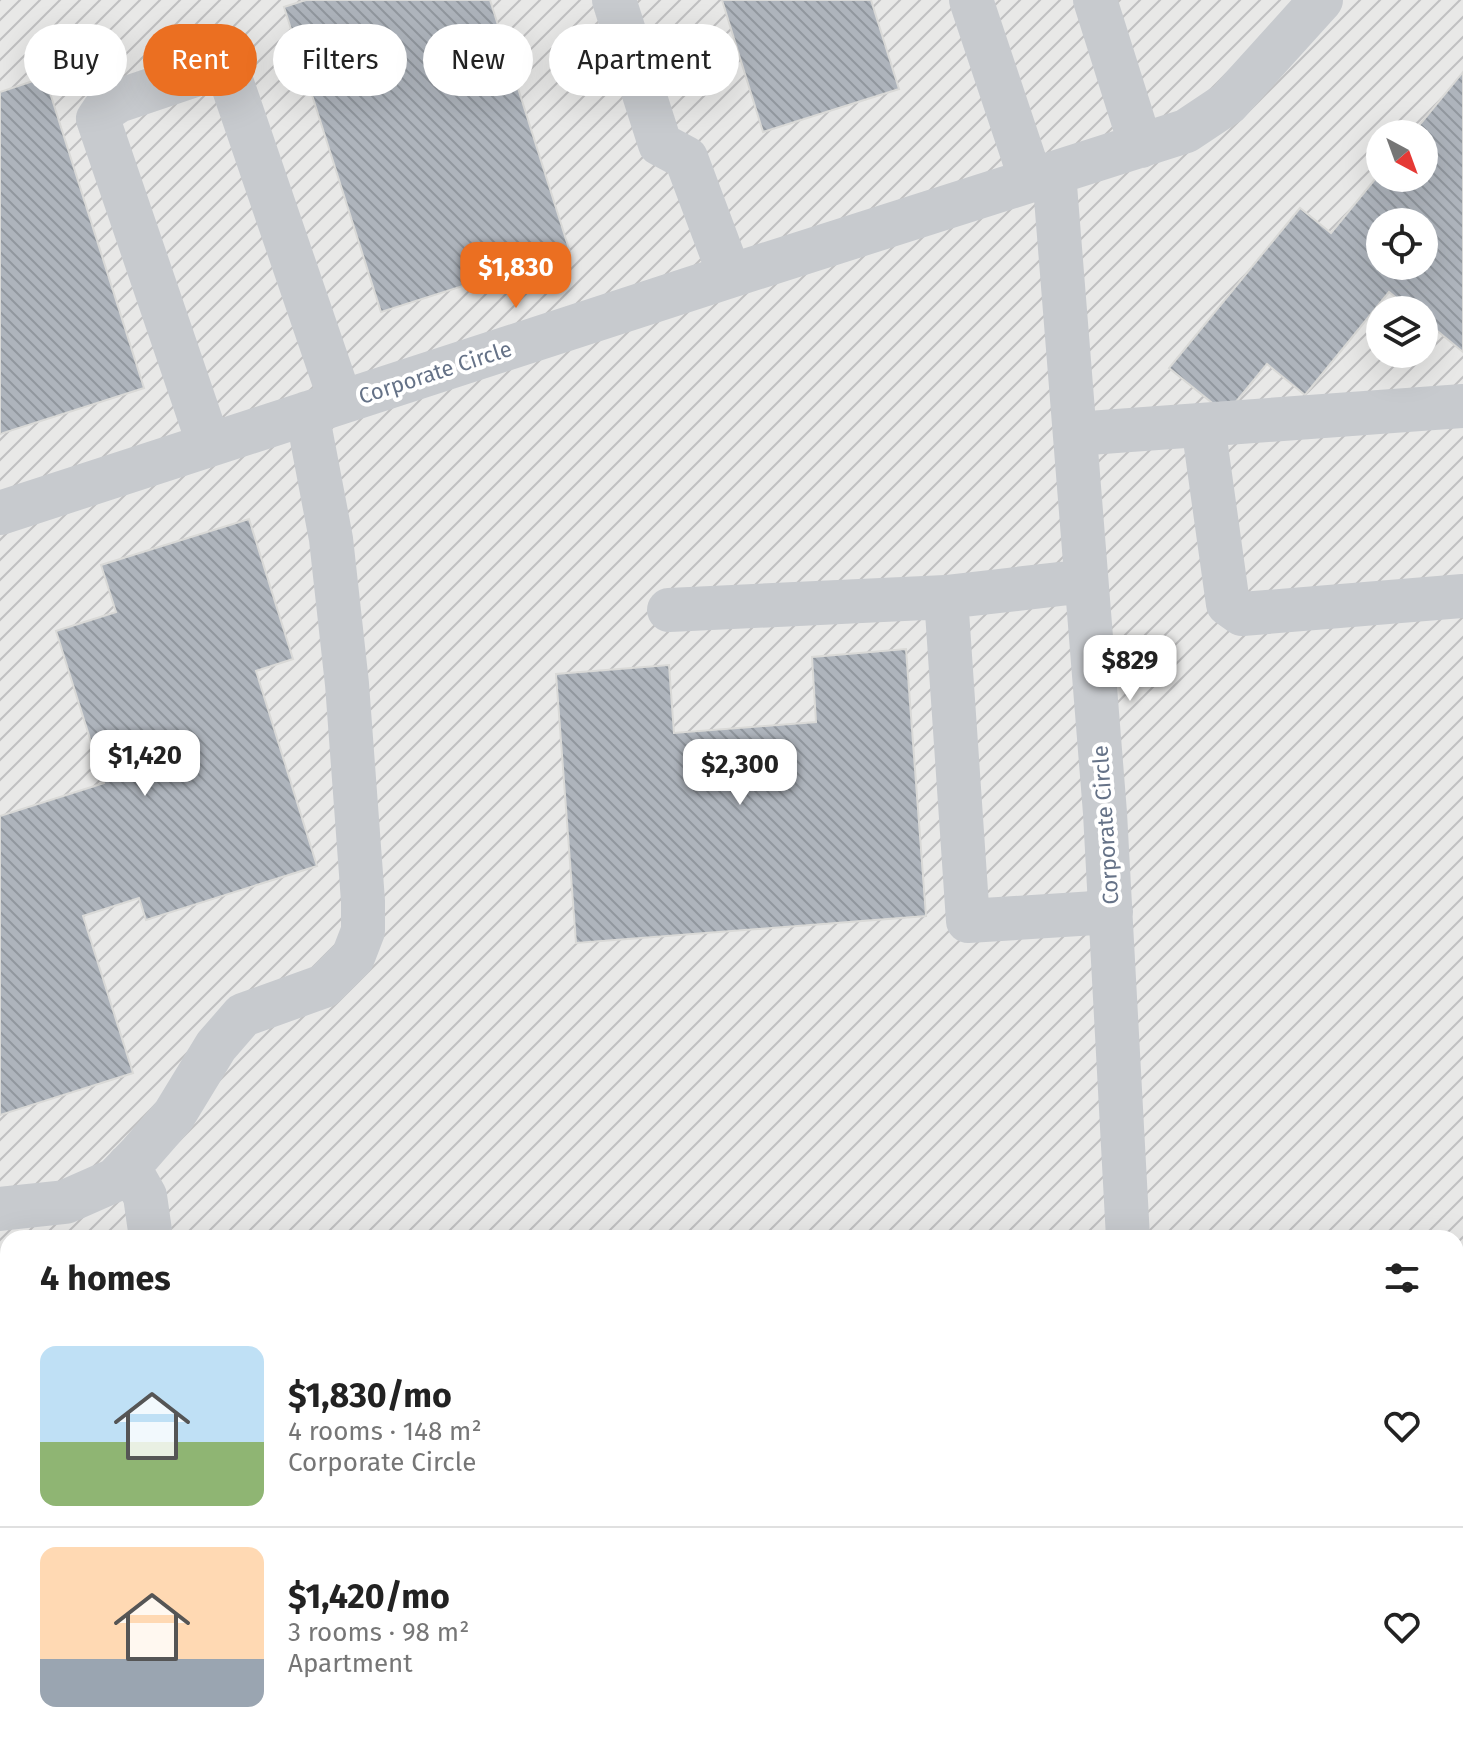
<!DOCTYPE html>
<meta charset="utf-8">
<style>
:root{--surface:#fff;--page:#f2f2f2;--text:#222;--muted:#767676;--line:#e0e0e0;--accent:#eb6f21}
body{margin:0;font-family:"Fira Sans",sans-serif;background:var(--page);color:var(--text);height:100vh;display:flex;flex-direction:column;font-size:30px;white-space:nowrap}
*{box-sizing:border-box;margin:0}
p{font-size:26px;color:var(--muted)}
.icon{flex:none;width:44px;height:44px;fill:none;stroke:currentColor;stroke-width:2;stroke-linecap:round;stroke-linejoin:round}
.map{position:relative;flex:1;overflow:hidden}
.side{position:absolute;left:0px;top:1230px;width:1464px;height:512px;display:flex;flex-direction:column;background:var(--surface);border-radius:24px 24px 0 0;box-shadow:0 8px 32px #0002}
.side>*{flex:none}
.guide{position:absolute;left:24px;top:24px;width:800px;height:72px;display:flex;gap:16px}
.needle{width:52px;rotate:139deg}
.buttons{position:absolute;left:1366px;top:120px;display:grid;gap:16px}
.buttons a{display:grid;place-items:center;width:72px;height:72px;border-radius:50%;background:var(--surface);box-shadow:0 8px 32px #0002;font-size:40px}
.price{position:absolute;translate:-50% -68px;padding:0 18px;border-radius:16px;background:#fff;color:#222;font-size:26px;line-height:52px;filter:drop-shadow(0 2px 4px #0008)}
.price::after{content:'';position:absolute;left:50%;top:48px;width:24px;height:18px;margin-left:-12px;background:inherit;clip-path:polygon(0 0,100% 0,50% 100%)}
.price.selected{background:var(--accent);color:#fff}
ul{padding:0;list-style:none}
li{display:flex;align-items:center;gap:24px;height:200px;padding:0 40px}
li+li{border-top:2px solid var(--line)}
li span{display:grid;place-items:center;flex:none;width:224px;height:160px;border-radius:16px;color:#555}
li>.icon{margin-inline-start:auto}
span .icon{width:96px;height:96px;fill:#fffc;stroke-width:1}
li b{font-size:34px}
h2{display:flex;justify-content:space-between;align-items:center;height:96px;padding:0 40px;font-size:34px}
.chip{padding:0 28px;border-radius:36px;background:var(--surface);box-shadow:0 8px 32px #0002;font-size:28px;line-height:72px}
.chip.selected{background:var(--accent);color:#fff}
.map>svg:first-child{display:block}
</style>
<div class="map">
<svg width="1463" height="1742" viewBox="0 0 1463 1742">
<defs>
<pattern id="industrial-furrows" width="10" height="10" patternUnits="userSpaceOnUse" patternTransform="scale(2)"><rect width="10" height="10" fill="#e8e8e7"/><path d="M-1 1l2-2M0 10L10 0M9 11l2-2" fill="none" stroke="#c0c0c1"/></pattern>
<pattern id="building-back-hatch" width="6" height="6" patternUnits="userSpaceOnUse" patternTransform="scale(2)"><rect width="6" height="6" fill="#aeb4bc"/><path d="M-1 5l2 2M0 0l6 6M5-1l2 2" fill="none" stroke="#91979e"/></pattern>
</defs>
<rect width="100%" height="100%" fill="#f7f7f4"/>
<path fill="url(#industrial-furrows)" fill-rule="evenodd" d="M 0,0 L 1463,0 L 1463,1742 L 0,1742 ZM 1380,134 L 1424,134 L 1424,178 L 1380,178 ZM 1380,222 L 1424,222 L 1424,266 L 1380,266 ZM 1380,310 L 1424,310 L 1424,354 L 1380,354 ZM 8,1238 L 1456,1238 L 1456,1734 L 8,1734 Z"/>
<path fill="url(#building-back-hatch)" stroke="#d9d9d7" stroke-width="2" fill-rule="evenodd" d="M 306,0 L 490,0 L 570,252 L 381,312 L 284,7 Z
M 722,0 L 871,0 L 899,89 L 763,132 Z
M 1463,72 L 1463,352 L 1424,320 L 1424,310 L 1411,310 L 1389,292 L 1305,395 L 1267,364 L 1226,414 L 1169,368 L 1300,208 L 1331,233 L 1380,173 L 1380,178 L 1424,178 L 1424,134 L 1412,134 ZM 1380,222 L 1424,222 L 1424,266 L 1380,266 Z
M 45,77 L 144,388 L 0,434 L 0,92 Z
M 249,519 L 293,659 L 256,671 L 317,866 L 146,920 L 139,898 L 83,916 L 133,1073 L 0,1115 L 0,816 L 104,783 L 56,631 L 116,612 L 101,565 Z
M 906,649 L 926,916 L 576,943 L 556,674 L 669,665 L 674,733 L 816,722 L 812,657 Z
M 0,1542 L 8,1542 L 8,1734 L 169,1734 L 169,1742 L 8,1742 L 0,1614 Z
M 481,1734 L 1016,1734 L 1017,1742 L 482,1742 Z"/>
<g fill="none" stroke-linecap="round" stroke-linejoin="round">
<path stroke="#c7cace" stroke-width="44" d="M 614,0 L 660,144 L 686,158 L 730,276
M 971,0 L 1031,180
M 1095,0 L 1141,146
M 1054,173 L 1105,813 L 1128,1238
M 1203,425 L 1228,604 L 1242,614 L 1463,596
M 1075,434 L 1463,406
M 209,445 L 98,119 L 104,110 L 118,101 L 210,70 L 222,73 L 231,80 L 341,402
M 0,513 L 730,276 L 1186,131 L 1228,103 L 1321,0
M 1086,581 L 946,597 L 968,921 L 1111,912
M 669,610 L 946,597
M 128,1166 L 145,1196 L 151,1238
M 0,1209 L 65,1202 L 115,1180 L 140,1154 L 174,1115 L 216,1046 L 243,1015 L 324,986 L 353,957 L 363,931 L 363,901 L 347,684 L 331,539 L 307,413
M 0,1432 L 8,1432
M 1456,1570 L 1463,1569
M 1059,1734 L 1060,1742
M 1159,1734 L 1160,1742
M 293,1739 L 376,1734"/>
</g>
<g text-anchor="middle" stroke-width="8" stroke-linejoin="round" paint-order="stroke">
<g font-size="22" fill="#657287" stroke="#fff">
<text transform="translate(435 372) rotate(-18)" y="8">Corporate Circle</text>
<text transform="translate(1105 825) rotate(-94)" y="8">Corporate Circle</text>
</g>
</g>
</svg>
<div class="buttons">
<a><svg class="needle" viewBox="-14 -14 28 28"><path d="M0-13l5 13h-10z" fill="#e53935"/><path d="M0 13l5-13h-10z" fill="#767676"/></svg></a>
<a><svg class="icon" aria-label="locate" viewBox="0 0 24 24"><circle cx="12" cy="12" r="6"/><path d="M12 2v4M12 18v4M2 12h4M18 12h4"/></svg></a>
<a><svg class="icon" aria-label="layers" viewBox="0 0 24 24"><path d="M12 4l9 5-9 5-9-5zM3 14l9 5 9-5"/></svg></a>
</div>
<b class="price selected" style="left:516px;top:310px">$1,830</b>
<b class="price" style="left:1130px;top:703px">$829</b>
<b class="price" style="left:145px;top:798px">$1,420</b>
<b class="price" style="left:740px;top:807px">$2,300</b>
<div class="guide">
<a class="chip">Buy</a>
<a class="chip selected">Rent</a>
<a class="chip">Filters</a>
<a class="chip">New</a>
<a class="chip">Apartment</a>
</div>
<section class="side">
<h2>4 homes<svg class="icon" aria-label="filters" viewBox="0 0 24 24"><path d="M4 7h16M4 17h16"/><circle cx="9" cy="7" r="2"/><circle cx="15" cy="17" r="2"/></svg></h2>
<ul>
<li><span style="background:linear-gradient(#bfe0f5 60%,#8fb573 0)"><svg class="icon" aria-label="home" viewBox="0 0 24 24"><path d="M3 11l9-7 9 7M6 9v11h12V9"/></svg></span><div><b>$1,830/mo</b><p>4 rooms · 148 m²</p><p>Corporate Circle</p></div><svg class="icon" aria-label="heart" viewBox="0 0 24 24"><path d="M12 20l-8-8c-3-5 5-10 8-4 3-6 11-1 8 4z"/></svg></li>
<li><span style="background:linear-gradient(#ffd9b3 70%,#9aa5b1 0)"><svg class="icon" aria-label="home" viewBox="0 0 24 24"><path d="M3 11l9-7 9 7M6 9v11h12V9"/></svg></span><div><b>$1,420/mo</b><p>3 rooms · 98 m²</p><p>Apartment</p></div><svg class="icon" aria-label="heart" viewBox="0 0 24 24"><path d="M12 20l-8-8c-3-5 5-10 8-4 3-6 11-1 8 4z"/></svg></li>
</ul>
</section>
</div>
